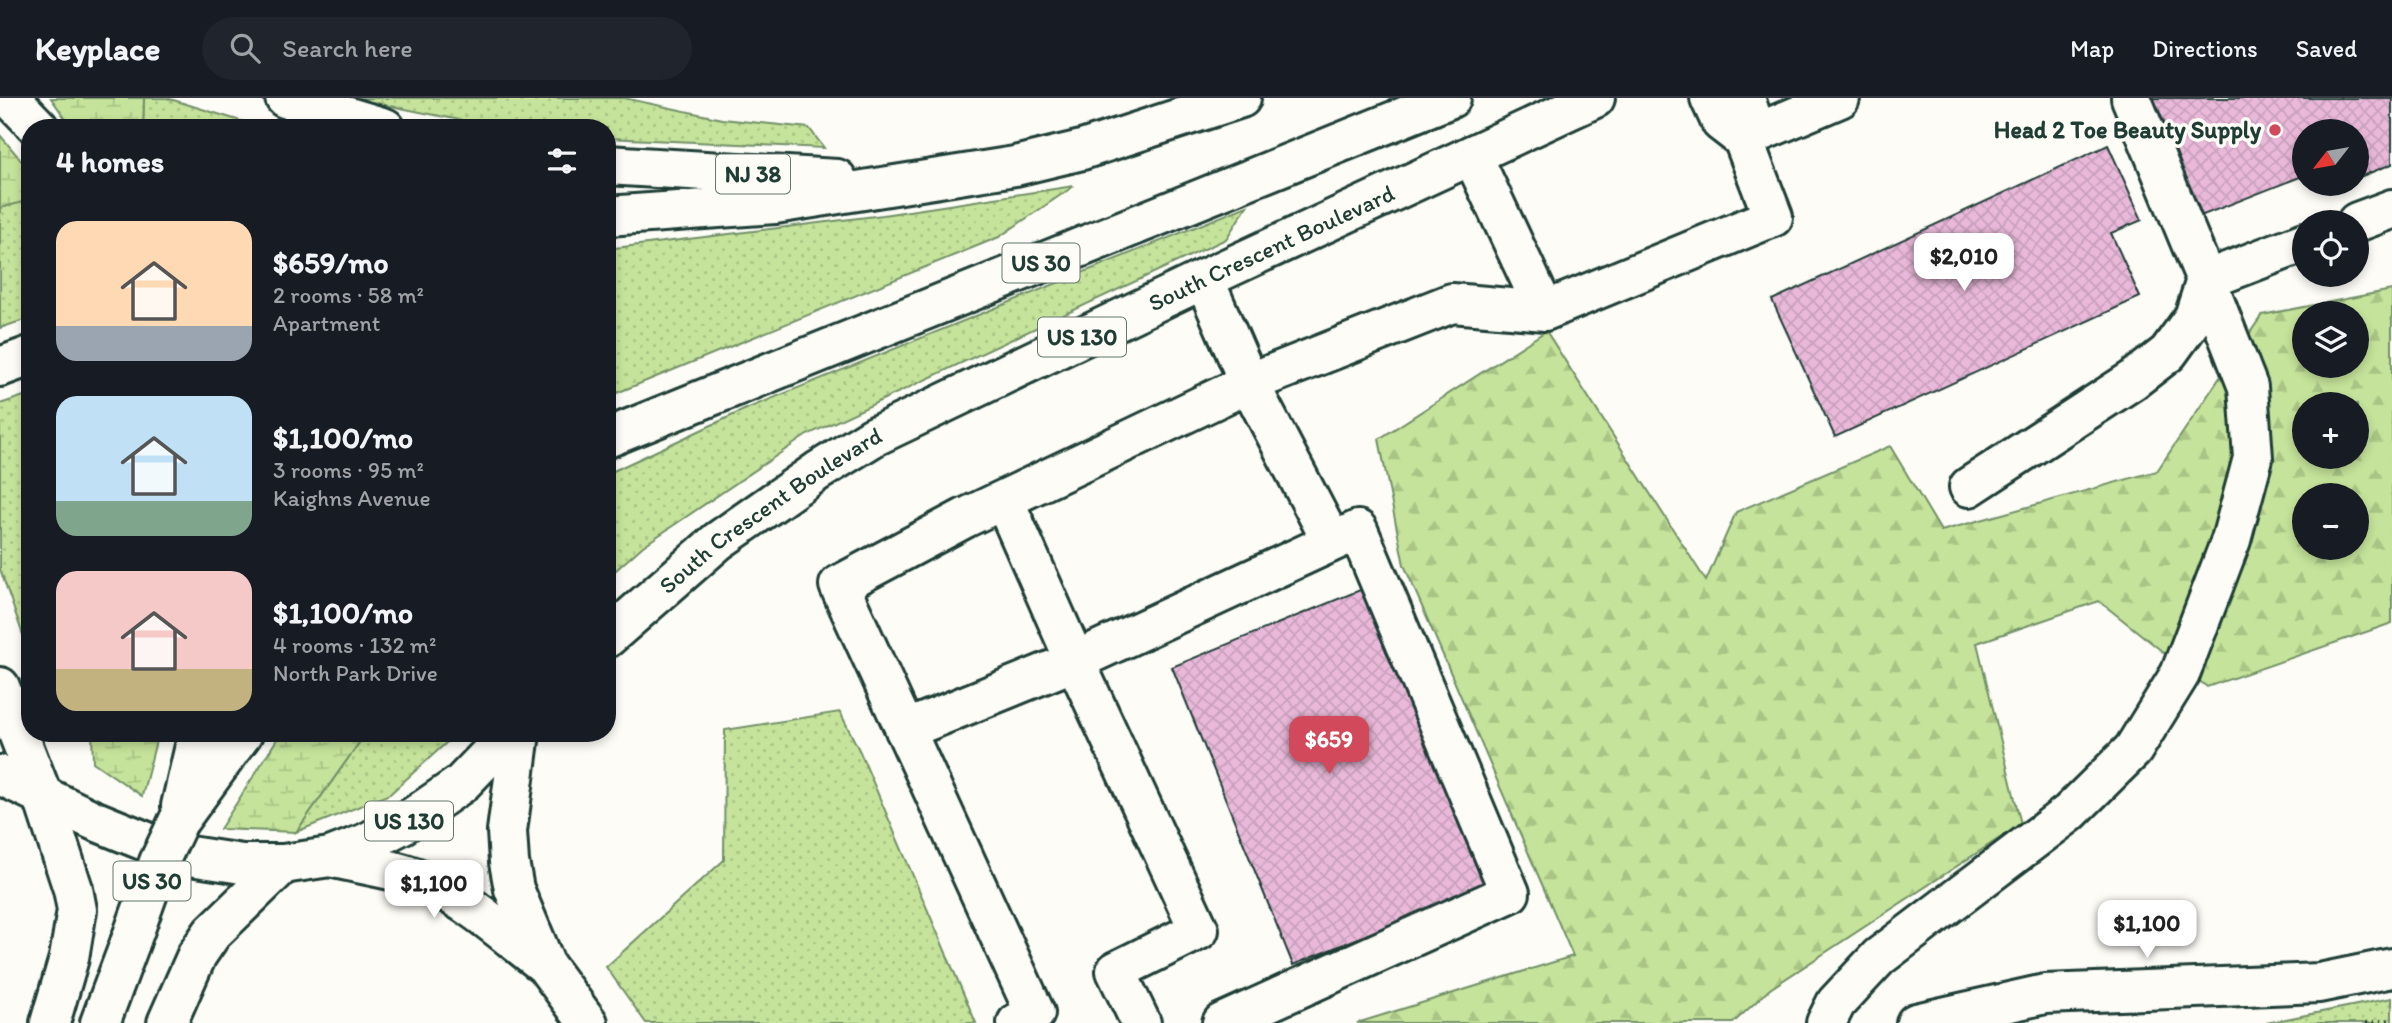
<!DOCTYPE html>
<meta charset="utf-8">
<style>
:root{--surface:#171b24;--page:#20242c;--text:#f1f3f6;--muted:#9ea1a6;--line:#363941;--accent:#d1495b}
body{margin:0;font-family:Itim,sans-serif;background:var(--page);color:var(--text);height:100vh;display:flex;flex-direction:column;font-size:26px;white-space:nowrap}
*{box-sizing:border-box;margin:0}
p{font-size:23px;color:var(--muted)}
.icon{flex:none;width:38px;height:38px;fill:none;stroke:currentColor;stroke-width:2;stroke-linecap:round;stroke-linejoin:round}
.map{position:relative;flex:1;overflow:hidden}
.drawer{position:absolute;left:21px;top:21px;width:595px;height:623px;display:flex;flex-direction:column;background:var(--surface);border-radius:28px;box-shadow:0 4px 10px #0003}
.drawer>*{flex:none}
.needle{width:46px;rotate:239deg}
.controls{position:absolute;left:2292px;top:21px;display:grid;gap:14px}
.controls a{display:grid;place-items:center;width:77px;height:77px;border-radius:50%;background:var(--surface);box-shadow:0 4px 10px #0003;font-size:35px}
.price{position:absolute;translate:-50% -60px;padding:0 16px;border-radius:14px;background:#fff;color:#222;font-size:23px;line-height:46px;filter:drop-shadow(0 2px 4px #0008)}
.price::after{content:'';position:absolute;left:50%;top:42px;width:21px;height:16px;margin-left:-10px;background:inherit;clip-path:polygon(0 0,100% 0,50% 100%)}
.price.active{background:var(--accent);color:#fff}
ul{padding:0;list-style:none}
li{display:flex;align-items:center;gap:21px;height:175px;padding:0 35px}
li span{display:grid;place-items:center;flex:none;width:196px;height:140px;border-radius:21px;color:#555}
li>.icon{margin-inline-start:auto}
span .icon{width:84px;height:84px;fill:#fffc;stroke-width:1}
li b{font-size:30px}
h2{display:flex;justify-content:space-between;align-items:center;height:84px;padding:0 35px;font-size:30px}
header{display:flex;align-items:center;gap:42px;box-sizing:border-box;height:98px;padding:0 35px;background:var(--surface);border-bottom:2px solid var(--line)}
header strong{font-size:33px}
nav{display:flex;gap:38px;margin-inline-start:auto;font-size:24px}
.search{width:490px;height:63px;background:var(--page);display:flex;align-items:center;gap:18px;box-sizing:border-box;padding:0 24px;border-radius:38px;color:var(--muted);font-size:26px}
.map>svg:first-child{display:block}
</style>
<header>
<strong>Keyplace</strong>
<div class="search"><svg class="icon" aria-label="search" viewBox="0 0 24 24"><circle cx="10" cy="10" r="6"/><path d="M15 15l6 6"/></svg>Search here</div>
<nav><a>Map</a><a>Directions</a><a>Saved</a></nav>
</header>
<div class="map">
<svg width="2392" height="925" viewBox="0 0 2392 925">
<defs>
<pattern id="grass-dots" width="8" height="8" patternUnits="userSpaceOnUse" patternTransform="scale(1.75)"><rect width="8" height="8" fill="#c5e39a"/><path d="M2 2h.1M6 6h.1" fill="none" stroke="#a9c485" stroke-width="1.8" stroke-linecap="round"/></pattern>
<pattern id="forest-firs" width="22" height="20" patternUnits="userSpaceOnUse" patternTransform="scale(1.75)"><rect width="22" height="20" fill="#c5e39a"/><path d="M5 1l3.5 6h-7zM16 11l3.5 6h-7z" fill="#a9c485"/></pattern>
<pattern id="wetland-marsh" width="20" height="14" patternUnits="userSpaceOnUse" patternTransform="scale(1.75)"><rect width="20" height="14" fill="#c5e39a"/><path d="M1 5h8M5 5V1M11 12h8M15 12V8" fill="none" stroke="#a9c485"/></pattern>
<pattern id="building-cross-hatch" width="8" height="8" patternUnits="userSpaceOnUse" patternTransform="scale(1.75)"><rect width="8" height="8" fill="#eab9da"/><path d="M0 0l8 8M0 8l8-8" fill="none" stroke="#c8a0bc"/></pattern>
</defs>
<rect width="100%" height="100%" fill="#fdfcf7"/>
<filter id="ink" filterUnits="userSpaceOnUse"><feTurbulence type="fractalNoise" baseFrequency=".0143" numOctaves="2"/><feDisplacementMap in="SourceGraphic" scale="14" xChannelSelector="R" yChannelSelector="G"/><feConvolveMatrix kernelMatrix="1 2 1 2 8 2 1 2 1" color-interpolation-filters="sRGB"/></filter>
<g filter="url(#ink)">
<path fill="url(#grass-dots)" stroke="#729067" stroke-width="2" d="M 144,0 L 167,0 L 263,30 L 143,30 Z
M 351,0 L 624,0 L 722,21 L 809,30 L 824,50 L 607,40 L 607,30 L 499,30 Z
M 1074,88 L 999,139 L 607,299 L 607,151 L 883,117 Z
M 30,102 L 30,220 L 0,230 L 0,110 Z
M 1247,108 L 1226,141 L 807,337 L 643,448 L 607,480 L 607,376 L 746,311 Z
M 30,296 L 30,557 L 0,471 L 0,306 Z
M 840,614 L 860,654 L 976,925 L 646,925 L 606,869 L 724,762 L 725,632 Z
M 366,635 L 457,635 L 390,696 L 296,734 Z
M 2392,900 L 2392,925 L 2266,925 Z"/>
<path fill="url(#forest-firs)" stroke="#729067" stroke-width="2" fill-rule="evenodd" d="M 2392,192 L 2392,525 L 2207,589 L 2099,503 L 1977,545 L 2021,726 L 1770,891 L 1733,925 L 1357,925 L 1573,858 L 1404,467 L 1379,341 L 1546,233 L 1706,483 L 1736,414 L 1890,348 L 1941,433 L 2157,373 L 2262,217 ZM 2305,215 L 2357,215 L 2357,268 L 2305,268 ZM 2305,306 L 2357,306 L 2357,359 L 2305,359 ZM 2305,397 L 2357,397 L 2357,450 L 2305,450 Z"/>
<path fill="url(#wetland-marsh)" stroke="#729067" stroke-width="2" d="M 51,0 L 144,0 L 143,30 L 72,30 Z
M 0,37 L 30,73 L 30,102 L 0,110 Z
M 92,635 L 158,635 L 142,698 L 93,664 Z
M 281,635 L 366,635 L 296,734 L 220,731 Z"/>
<path fill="url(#building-cross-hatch)" stroke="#1f3d34" stroke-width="2" d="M 2150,0 L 2392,0 L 2392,66 L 2357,80 L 2357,33 L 2305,33 L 2305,77 L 2198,119 Z
M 2108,47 L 2142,122 L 2111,135 L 2140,199 L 1835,339 L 1772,202 Z
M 1365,490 L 1487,787 L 1293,867 L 1172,569 Z"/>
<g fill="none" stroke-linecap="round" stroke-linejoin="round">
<g stroke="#1f3d34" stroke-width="44">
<path id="minor" d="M 1743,41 L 1840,0
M 1743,41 L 1751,18 L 1745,0
M 2357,124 L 2392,111
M 1545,213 L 1773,119 L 1743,41 L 1721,24 L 1710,0
M 1969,389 L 2133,282 L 2168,255 L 2194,219 L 2206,182 L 2131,0
M 1004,402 L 1075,563 L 1199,832 L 1116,873 L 1141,925
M 905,632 L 1075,563 L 1332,444 L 1249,285 L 1452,205 L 1545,213 L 1472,57
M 1017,925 L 1035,915 L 839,487 L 965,420 L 1249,285 L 1204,181
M 1222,925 L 1510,795 L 1358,432 L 1332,444
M 1826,925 L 1836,905 L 1879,859 L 2069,715 L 2133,652 L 2180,576 L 2231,442 L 2253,360 L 2248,289 L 2206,182 L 2305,144
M 1916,925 L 2045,896 L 2319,885 L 2392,870"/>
</g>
<g stroke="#1f3d34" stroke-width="44">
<path id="major" d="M 520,635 L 507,733 L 509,764 L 514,791 L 546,868 L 588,925
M 330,759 C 363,767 399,771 429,785 C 472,805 507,838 544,866"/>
</g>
<g stroke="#1f3d34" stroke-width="44">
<g id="highway">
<path d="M 10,0 L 39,30"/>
<path d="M 285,0 L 385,30"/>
<path d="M 607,67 L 837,81"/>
<path d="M 607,118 L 775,106 L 1015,68 L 1082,52 L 1241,0"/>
<path d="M 0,269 L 30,258"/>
<path d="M 607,340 L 1451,0"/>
<path id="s1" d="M 607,540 L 718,443 L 818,373 L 873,339 L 1204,181 L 1595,0"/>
<path d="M 0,589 L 43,699 L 73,791 L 77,812 L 69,860 L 50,925"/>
<path d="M 0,677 L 93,722 L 177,756 L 242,766 L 283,766 L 330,759 L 366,745 L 403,726 L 461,686 L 510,635"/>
<path d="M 181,708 L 198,635"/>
<path d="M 178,724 L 243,635"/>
<path d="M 100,925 L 130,845"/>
<path d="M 167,925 L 197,857 L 212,835 L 283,766"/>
</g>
</g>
<path stroke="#1f3d34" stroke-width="4.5" stroke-dasharray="2 5" stroke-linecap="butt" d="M 2366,925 L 2392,922"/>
<use href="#minor" stroke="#fdfcf7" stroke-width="38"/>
<use href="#major" stroke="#fdfcf7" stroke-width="38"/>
<use href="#highway" stroke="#fdfcf7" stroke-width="38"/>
<g stroke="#1f3d34" stroke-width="44" stroke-linecap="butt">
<path id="highway-bridge" d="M 130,845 L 159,764 L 178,724"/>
</g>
<use href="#highway-bridge" stroke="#fdfcf7" stroke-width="38"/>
</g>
</g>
<circle fill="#d1495b" stroke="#fdfcf7" stroke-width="2.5" cx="2275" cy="32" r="7"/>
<g text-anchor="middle" stroke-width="7" stroke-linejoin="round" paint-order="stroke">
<g fill="#fdfcf7" stroke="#62766e" stroke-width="2">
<rect x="716" y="56.5" width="74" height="39" rx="5"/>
<rect x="1002.5" y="145.5" width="77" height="39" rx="5"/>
<rect x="1038" y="219.5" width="88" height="39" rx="5"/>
<rect x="365" y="703.5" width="88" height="39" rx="5"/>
<rect x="113.5" y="763.5" width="77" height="39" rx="5"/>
</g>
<g font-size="23" font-weight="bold" fill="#1f3d34">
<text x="753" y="84">NJ 38</text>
<text x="1041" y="173">US 30</text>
<text x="1082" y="247">US 130</text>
<text x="409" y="731">US 130</text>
<text x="152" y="791">US 30</text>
</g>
<g font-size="24" font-weight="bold" fill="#1f3d34" stroke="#fdfcf7" text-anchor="end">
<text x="2261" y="40">Head 2 Toe Beauty Supply</text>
</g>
<g font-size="24" fill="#1f3d34" stroke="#fdfcf7">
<text dy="8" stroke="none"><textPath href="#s1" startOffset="775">South Crescent Boulevard</textPath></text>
<text dy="8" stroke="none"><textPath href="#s1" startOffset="208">South Crescent Boulevard</textPath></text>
</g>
</g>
</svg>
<div class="controls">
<a><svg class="needle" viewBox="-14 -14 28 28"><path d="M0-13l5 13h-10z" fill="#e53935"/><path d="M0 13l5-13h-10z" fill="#9ea1a6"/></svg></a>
<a><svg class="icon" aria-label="locate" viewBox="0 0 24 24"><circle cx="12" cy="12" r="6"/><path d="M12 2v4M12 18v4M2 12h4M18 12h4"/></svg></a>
<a><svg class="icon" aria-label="layers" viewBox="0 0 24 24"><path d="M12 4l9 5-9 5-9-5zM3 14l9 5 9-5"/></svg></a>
<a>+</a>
<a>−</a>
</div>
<b class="price" style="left:1964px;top:195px">$2,010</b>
<b class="price active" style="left:1329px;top:678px">$659</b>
<b class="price" style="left:434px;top:822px">$1,100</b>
<b class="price" style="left:2147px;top:862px">$1,100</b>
<section class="drawer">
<h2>4 homes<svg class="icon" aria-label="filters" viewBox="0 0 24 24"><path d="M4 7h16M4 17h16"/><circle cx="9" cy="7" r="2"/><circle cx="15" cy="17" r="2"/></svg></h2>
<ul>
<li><span style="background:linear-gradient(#ffd9b3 75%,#9aa5b1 0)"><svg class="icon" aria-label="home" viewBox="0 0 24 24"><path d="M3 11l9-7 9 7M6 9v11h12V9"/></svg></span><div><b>$659/mo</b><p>2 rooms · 58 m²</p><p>Apartment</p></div></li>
<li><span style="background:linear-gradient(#bfe0f5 75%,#7fa58c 0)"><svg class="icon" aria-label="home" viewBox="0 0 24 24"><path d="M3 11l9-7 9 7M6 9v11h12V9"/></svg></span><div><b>$1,100/mo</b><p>3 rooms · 95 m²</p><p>Kaighns Avenue</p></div></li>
<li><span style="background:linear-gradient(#f6c9c9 70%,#c2b280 0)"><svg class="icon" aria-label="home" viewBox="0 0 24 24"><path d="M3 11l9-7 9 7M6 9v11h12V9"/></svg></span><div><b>$1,100/mo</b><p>4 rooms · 132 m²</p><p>North Park Drive</p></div></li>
</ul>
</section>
</div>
